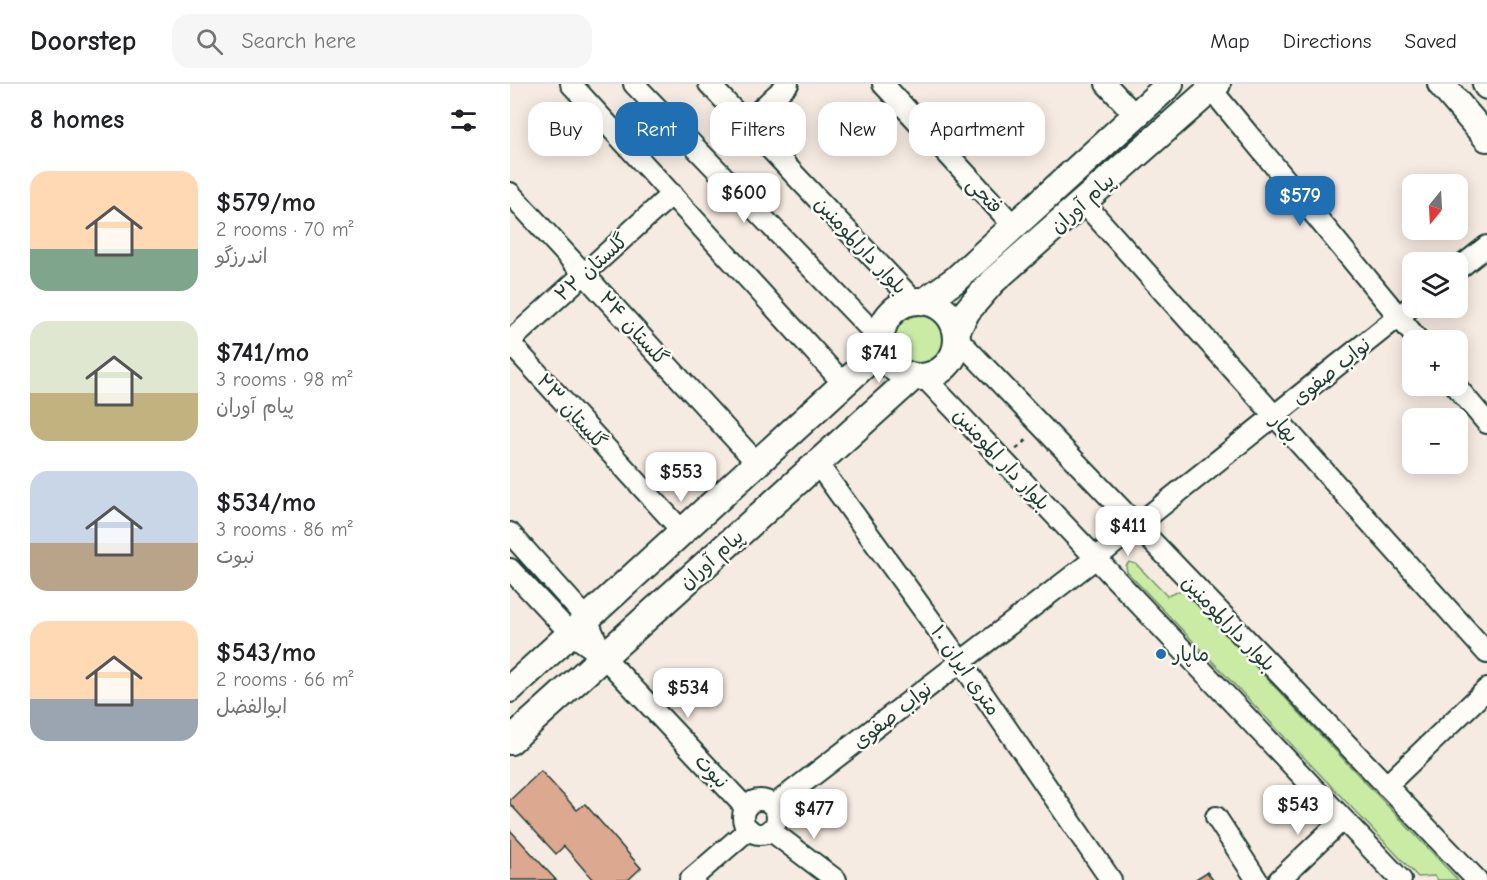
<!DOCTYPE html>
<meta charset="utf-8">
<style>
:root{--surface:#fff;--page:#f6f6f6;--text:#202124;--muted:#757577;--line:#e0e0e0;--accent:#1f6fb2}
body{margin:0;font-family:"Comic Neue","Playpen Sans Arabic",sans-serif;background:var(--page);color:var(--text);height:100vh;display:flex;flex-direction:column;font-size:22px;white-space:nowrap}
*{box-sizing:border-box;margin:0}
p{font-size:20px;color:var(--muted)}
.icon{flex:none;width:33px;height:33px;fill:none;stroke:currentColor;stroke-width:2;stroke-linecap:round;stroke-linejoin:round}
.map{position:relative;flex:1;overflow:hidden}
.side{display:flex;flex-direction:column;background:var(--surface);width:510px}
.side>*{flex:none}
.hud{position:absolute;left:18px;top:18px;width:570px;height:54px;display:flex;gap:12px}
.needle{width:39px;rotate:198deg}
.fabs{position:absolute;left:892px;top:90px;display:grid;gap:12px}
.fabs a{display:grid;place-items:center;width:66px;height:66px;border-radius:12px;background:var(--surface);box-shadow:0 3px 15px #0003;font-size:30px}
.price{position:absolute;translate:-50% -51px;padding:0 14px;border-radius:12px;background:#fff;color:#222;font-size:20px;line-height:39px;filter:drop-shadow(0 2px 3px #0008)}
.price::after{content:'';position:absolute;left:50%;top:36px;width:18px;height:14px;margin-left:-9px;background:inherit;clip-path:polygon(0 0,100% 0,50% 100%)}
.price.active{background:var(--accent);color:#fff}
ul{padding:0;list-style:none}
li{display:flex;align-items:center;gap:18px;height:150px;padding:0 30px}
li span{display:grid;place-items:center;flex:none;width:168px;height:120px;border-radius:18px;color:#555}
li>.icon{margin-inline-start:auto}
span .icon{width:72px;height:72px;fill:#fffc;stroke-width:1}
li b{font-size:26px}
h2{display:flex;justify-content:space-between;align-items:center;height:72px;padding:0 30px;font-size:26px}
.chip{padding:0 21px;border-radius:18px;background:var(--surface);box-shadow:0 3px 15px #0003;font-size:21px;line-height:54px}
.chip.active{background:var(--accent);color:#fff}
header{display:flex;align-items:center;gap:36px;box-sizing:border-box;height:84px;padding:0 30px;background:var(--surface);border-bottom:2px solid var(--line)}
header strong{font-size:28px}
nav{display:flex;gap:33px;margin-inline-start:auto;font-size:21px}
.search{width:420px;height:54px;background:var(--page);display:flex;align-items:center;gap:15px;box-sizing:border-box;padding:0 21px;border-radius:18px;color:var(--muted);font-size:22px}
main{display:flex;flex:1;min-height:0}
.map>svg:first-child{display:block}
</style>
<header>
<strong>Doorstep</strong>
<div class="search"><svg class="icon" aria-label="search" viewBox="0 0 24 24"><circle cx="10" cy="10" r="6"/><path d="M15 15l6 6"/></svg>Search here</div>
<nav><a>Map</a><a>Directions</a><a>Saved</a></nav>
</header>
<main>
<section class="side">
<h2>8 homes<svg class="icon" aria-label="filters" viewBox="0 0 24 24"><path d="M4 7h16M4 17h16"/><circle cx="9" cy="7" r="2"/><circle cx="15" cy="17" r="2"/></svg></h2>
<ul>
<li><span style="background:linear-gradient(#ffd9b3 65%,#7fa58c 0)"><svg class="icon" aria-label="home" viewBox="0 0 24 24"><path d="M3 11l9-7 9 7M6 9v11h12V9"/></svg></span><div><b>$579/mo</b><p>2 rooms · 70 m²</p><p>اندرزگو</p></div></li>
<li><span style="background:linear-gradient(#dfe7d0 60%,#c2b280 0)"><svg class="icon" aria-label="home" viewBox="0 0 24 24"><path d="M3 11l9-7 9 7M6 9v11h12V9"/></svg></span><div><b>$741/mo</b><p>3 rooms · 98 m²</p><p>پیام آوران</p></div></li>
<li><span style="background:linear-gradient(#c9d6e8 60%,#b9a48a 0)"><svg class="icon" aria-label="home" viewBox="0 0 24 24"><path d="M3 11l9-7 9 7M6 9v11h12V9"/></svg></span><div><b>$534/mo</b><p>3 rooms · 86 m²</p><p>نبوت</p></div></li>
<li><span style="background:linear-gradient(#ffd9b3 65%,#9aa5b1 0)"><svg class="icon" aria-label="home" viewBox="0 0 24 24"><path d="M3 11l9-7 9 7M6 9v11h12V9"/></svg></span><div><b>$543/mo</b><p>2 rooms · 66 m²</p><p>ابوالفضل</p></div></li>
</ul>
</section>
<div class="map">
<svg width="977" height="796" viewBox="0 0 977 796">
<rect width="100%" height="100%" fill="#f6ebe2"/>
<filter id="ink" filterUnits="userSpaceOnUse"><feTurbulence type="fractalNoise" baseFrequency=".0167" numOctaves="2"/><feDisplacementMap in="SourceGraphic" scale="12" xChannelSelector="R" yChannelSelector="G"/><feConvolveMatrix kernelMatrix="1 2 1 2 8 2 1 2 1" color-interpolation-filters="sRGB"/></filter>
<g filter="url(#ink)">
<path fill="#c9eba4" stroke="#74946c" stroke-width="1.5" d="M382 255a26 26 0 1 1 52 0a26 26 0 1 1-52 0Z
M 619,478 L 626,480 L 657,512 L 673,506 L 948,796 L 928,796 L 924,792 L 908,793 L 617,488 L 616,482 Z"/>
<path fill="#dca890" stroke="#1f3d34" stroke-width="1.5" d="M 31,687 L 67,726 L 75,720 L 131,784 L 118,796 L 83,796 L 54,762 L 46,770 L 0,720 L 0,716 Z
M 0,746 L 46,796 L 0,796 Z
M 697,788 L 703,796 L 684,796 Z"/>
<g fill="none" stroke-linecap="round" stroke-linejoin="round">
<g stroke="#1f3d34" stroke-width="24">
<path id="minor" d="M 61,0 L 334,300
M 124,0 L 370,255
M 199,0 L 404,217
M 373,0 L 504,142
M 596,0 L 625,31
M 701,5 L 908,256
M 236,39 L 278,0
M 0,109 L 247,379
M 573,118 L 977,569
M 948,185 L 977,162
M 448,255 L 967,796
M 0,257 L 162,110
M 0,259 L 172,447
M 414,293 L 891,796
M 946,302 L 977,339
M 307,379 L 451,578 L 601,796
M 0,449 L 77,535 L 93,572 L 60,549 L 0,485
M 93,572 L 236,724
M 876,702 L 977,605
M233 733a17 17 0 1 1 34 0a17 17 0 1 1-34 0Z
M 263,722 L 586,474 L 903,221
M 706,733 L 747,796
M 260,746 L 326,796
M 180,796 L 239,745
M 769,796 L 833,735"/>
</g>
<g stroke="#1f3d34" stroke-width="30">
<path id="major" d="M 931,0 L 977,54
M 976,0 L 977,2
M371 255a38 38 0 1 1 76 0a38 38 0 1 1-76 0Z
M 415,217 L 445,196 L 660,0
M 447,246 L 457,227 L 483,197 L 707,0
M 0,605 L 372,265
M 0,657 L 403,293"/>
</g>
<path stroke="#1f3d34" stroke-width="3" stroke-dasharray="4.5 4.5" stroke-linecap="butt" d="M 207,62 L 223,49
M 506,365 L 519,354"/>
<use href="#minor" stroke="#fdfcf7" stroke-width="20"/>
<use href="#major" stroke="#fdfcf7" stroke-width="26"/>
</g>
</g>
<circle fill="#1f6fb2" stroke="#fdfcf7" stroke-width="2" cx="651" cy="570" r="6"/>
<g text-anchor="middle" stroke-width="5" stroke-linejoin="round" paint-order="stroke">
<g font-size="20" fill="#1f3d34" stroke="#fdfcf7">
<text transform="translate(475 111) rotate(47)" y="7">فتحی</text>
<text transform="translate(572 119) rotate(-42)" y="7">پیام آوران</text>
<text transform="translate(351 161) rotate(47)" y="7">بلوار دارالمومنین</text>
<text transform="translate(81 183) rotate(-42)" y="7">گلستان ۲۲</text>
<text transform="translate(124 244) rotate(48)" y="7">گلستان ۲۴</text>
<text transform="translate(821 287) rotate(-39)" y="7">نواب صفوی</text>
<text transform="translate(62 327) rotate(48)" y="7">گلستان ۲۳</text>
<text transform="translate(775 344) rotate(48)" y="7">بهار</text>
<text transform="translate(492 375) rotate(47)" y="7">بلوار دار المومنین</text>
<text transform="translate(201 475) rotate(-42)" y="7">پیام آوران</text>
<text transform="translate(719 539) rotate(46)" y="7">بلوار دارالمومنین</text>
<text transform="translate(456 586) rotate(55)" y="7">۱۰ متری ایران</text>
<text transform="translate(382 631) rotate(-38)" y="7">نواب صفوی</text>
<text transform="translate(202 687) rotate(47)" y="7">نبوت</text>
</g>
<g font-size="20" fill="#1f3d34" stroke="#fdfcf7" text-anchor="start">
<text x="663" y="577">ماپار</text>
</g>
</g>
</svg>
<div class="fabs">
<a><svg class="needle" viewBox="-14 -14 28 28"><path d="M0-13l5 13h-10z" fill="#e53935"/><path d="M0 13l5-13h-10z" fill="#757577"/></svg></a>
<a><svg class="icon" aria-label="layers" viewBox="0 0 24 24"><path d="M12 4l9 5-9 5-9-5zM3 14l9 5 9-5"/></svg></a>
<a>+</a>
<a>−</a>
</div>
<b class="price" style="left:234px;top:140px">$600</b>
<b class="price active" style="left:790px;top:143px">$579</b>
<b class="price" style="left:369px;top:300px">$741</b>
<b class="price" style="left:171px;top:419px">$553</b>
<b class="price" style="left:618px;top:473px">$411</b>
<b class="price" style="left:178px;top:635px">$534</b>
<b class="price" style="left:788px;top:752px">$543</b>
<b class="price" style="left:304px;top:756px">$477</b>
<div class="hud">
<a class="chip">Buy</a>
<a class="chip active">Rent</a>
<a class="chip">Filters</a>
<a class="chip">New</a>
<a class="chip">Apartment</a>
</div>
</div>
</main>
